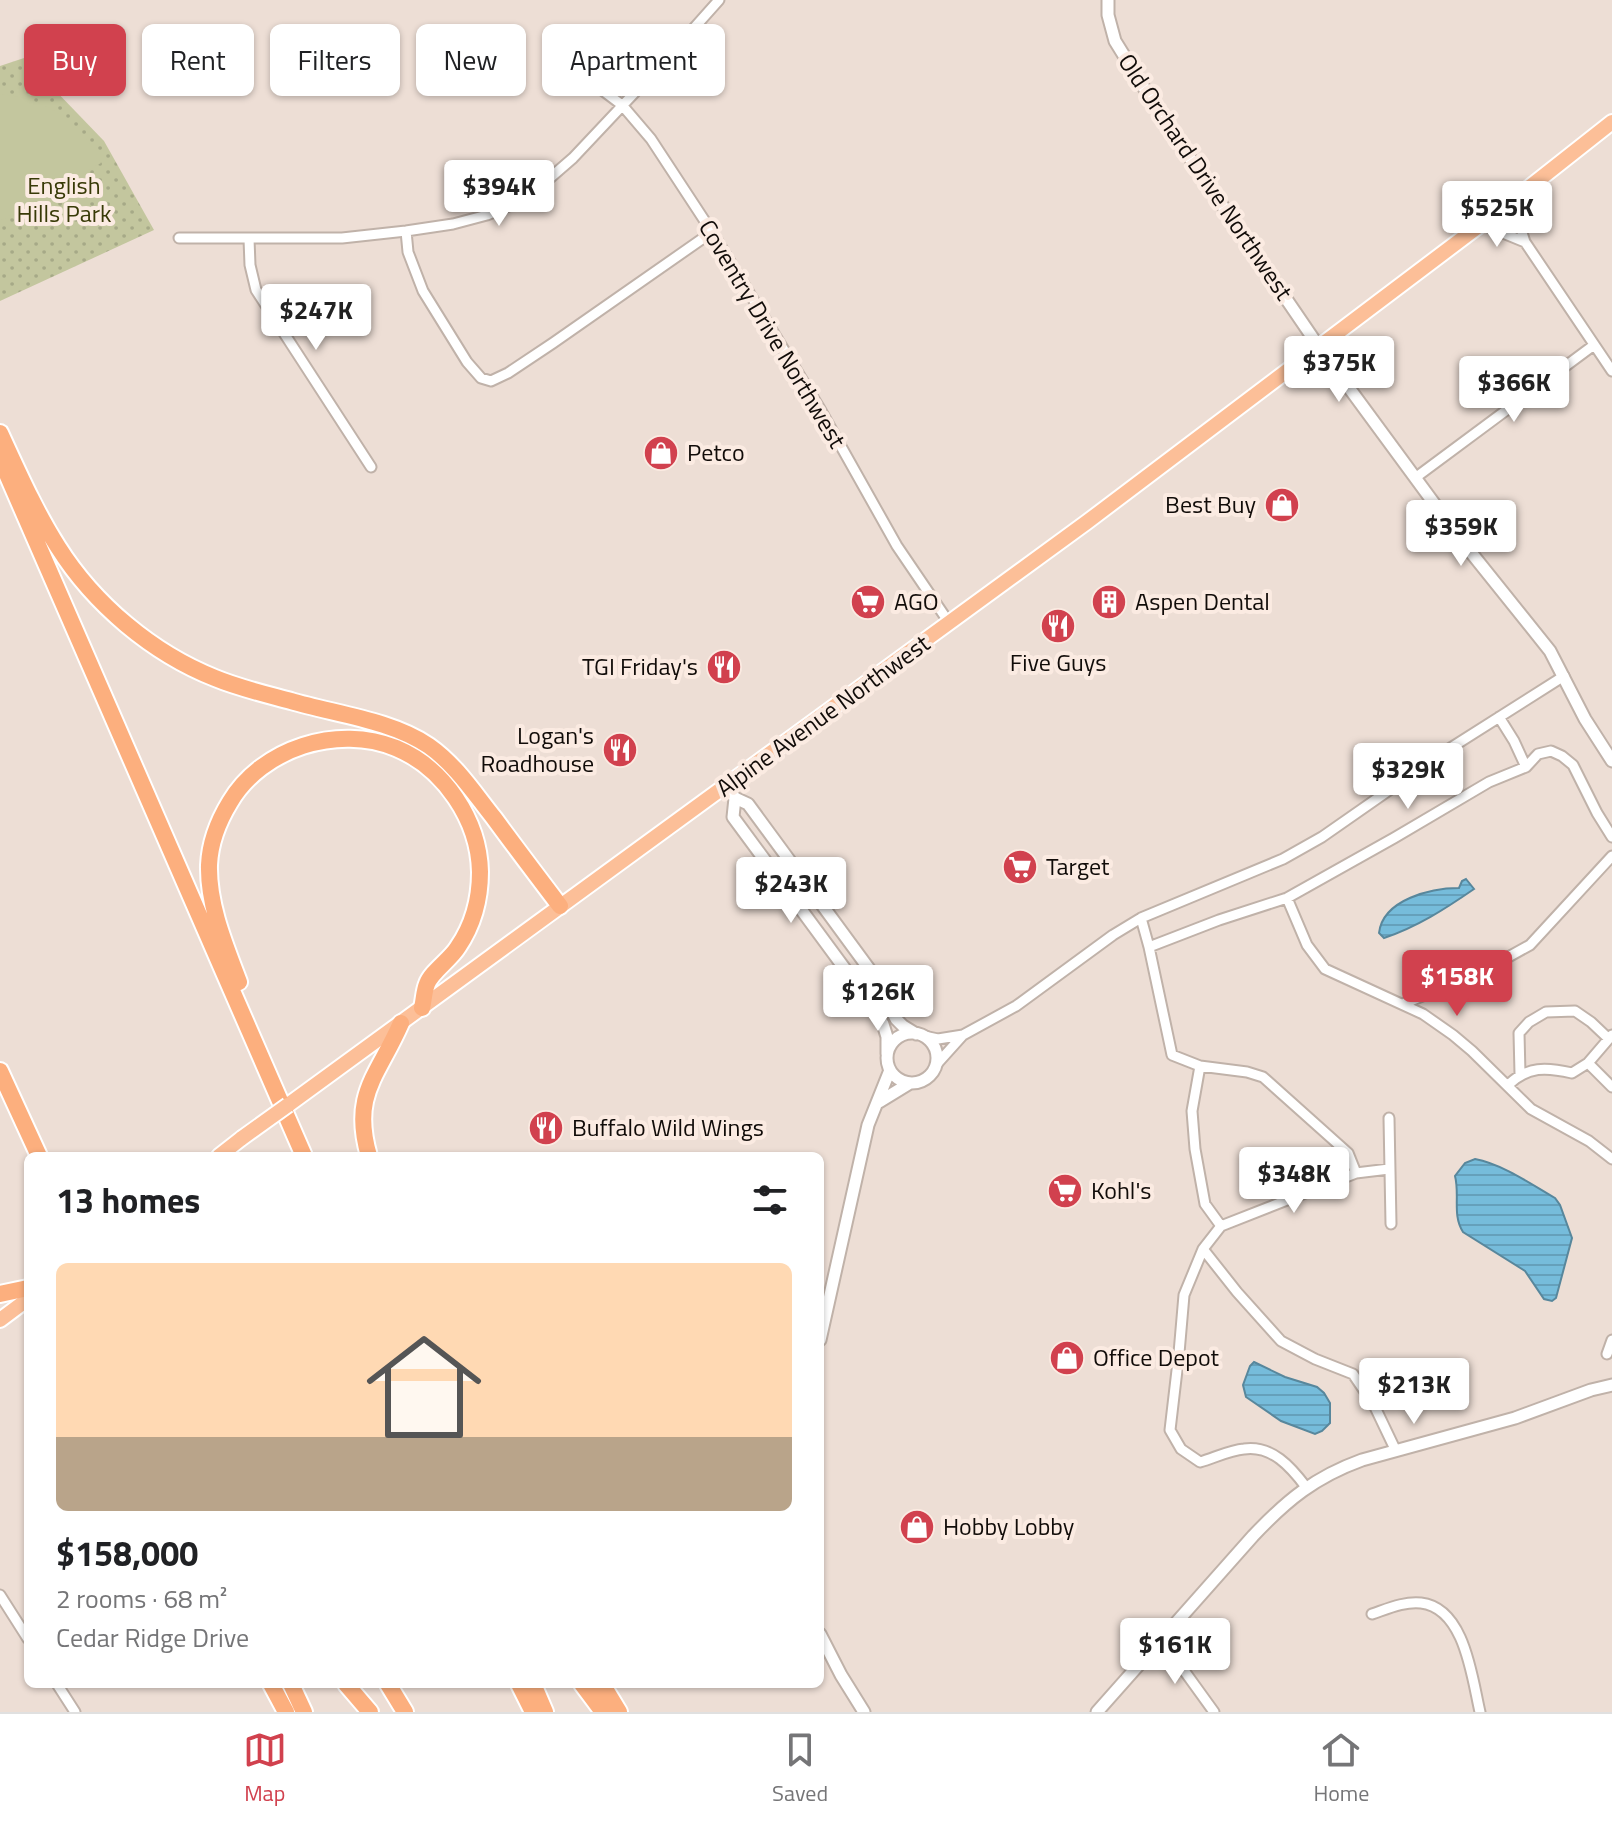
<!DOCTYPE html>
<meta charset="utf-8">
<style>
:root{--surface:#fff;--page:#f6f6f6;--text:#202124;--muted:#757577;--line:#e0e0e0;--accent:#d1414e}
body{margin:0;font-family:"Titillium Web",sans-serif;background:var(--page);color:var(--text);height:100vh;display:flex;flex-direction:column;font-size:30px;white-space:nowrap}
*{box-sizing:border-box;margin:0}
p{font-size:26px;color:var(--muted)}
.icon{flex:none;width:44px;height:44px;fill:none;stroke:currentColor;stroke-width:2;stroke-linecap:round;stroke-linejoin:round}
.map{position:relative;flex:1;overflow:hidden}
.details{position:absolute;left:24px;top:1152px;width:800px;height:536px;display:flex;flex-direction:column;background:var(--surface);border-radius:12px;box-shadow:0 2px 6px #0004}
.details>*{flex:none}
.hud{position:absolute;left:24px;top:24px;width:800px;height:72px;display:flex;gap:16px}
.price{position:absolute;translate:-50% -68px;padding:0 18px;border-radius:8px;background:#fff;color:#222;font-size:26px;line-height:52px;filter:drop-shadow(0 2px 4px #0008)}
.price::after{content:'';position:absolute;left:50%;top:48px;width:24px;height:18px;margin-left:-12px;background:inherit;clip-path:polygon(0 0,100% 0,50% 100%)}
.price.selected{background:var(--accent);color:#fff}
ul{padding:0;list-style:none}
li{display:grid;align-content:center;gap:16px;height:424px;padding:0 32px}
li+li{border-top:2px solid var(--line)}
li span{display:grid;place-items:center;height:248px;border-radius:12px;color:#555}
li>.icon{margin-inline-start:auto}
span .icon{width:144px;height:144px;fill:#fffc;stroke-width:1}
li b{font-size:34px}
h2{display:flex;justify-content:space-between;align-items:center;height:96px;padding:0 32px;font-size:34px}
.chip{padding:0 28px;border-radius:12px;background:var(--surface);box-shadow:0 2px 6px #0004;font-size:28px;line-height:72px}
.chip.selected{background:var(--accent);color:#fff}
.tab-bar{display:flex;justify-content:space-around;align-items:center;height:112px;border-top:2px solid var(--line);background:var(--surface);font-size:22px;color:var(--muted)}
.tab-bar a{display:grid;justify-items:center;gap:4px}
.tab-bar .selected{color:var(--accent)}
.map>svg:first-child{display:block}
</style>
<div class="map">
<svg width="1612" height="1712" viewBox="0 0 1612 1712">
<defs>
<pattern id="park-dots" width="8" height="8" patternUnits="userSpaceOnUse" patternTransform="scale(2)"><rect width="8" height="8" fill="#c3c69e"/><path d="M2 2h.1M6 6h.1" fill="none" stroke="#a6a987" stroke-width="1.8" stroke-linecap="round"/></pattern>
<pattern id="water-rules" width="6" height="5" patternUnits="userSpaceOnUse" patternTransform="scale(2)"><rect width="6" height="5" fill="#76bcdb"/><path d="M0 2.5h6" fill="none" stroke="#65a0bb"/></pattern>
</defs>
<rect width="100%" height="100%" fill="#edded5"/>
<path fill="url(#park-dots)" d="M 24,58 L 104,141 L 154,230 L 0,301 L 0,66 Z"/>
<path fill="#c3c69e" d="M 0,94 C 46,98 81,122 101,163 L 0,221 Z"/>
<path fill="url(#water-rules)" stroke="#58879c" stroke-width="2" d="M 1466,879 L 1474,889 C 1445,909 1417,927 1384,938 L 1379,933 C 1383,899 1432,888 1459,888 L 1462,881 Z
M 1475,1159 C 1502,1164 1531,1184 1555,1198 L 1560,1205 L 1572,1238 L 1556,1298 L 1552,1301 L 1544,1299 L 1525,1271 L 1463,1232 C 1452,1215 1460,1195 1455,1176 L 1465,1163 Z
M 1254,1362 L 1285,1377 L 1317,1387 L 1324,1393 L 1330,1403 L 1330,1423 L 1322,1431 L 1315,1434 L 1281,1421 L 1246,1397 L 1243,1385 L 1250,1366 Z"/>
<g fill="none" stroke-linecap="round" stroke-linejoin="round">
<g stroke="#c0b2a9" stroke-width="13">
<path id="minor" d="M 569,65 L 622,105 L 651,139 L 712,232 L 820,409 L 897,546 L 950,624
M 1512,201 L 1525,242 L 1612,371
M 1481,224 L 1525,242
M 406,231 L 408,252 L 423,291 L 467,362 L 481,378 L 491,381 L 508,373 L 553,343 L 712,232
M 179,238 L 342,238 L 406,231 L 453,224 L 487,215 L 511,205 L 543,184 L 573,158 L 670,55 L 719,0
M 249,239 L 250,265 L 256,290 L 371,467
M 1415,478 L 1594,345
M 1526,767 L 1538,754 L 1551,751 L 1562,756 L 1573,765 L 1597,813 L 1612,837
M 1287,898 L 1307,945 L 1325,969 L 1423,1014 L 1453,1035 L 1472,1051 L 1531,1109 L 1589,1141 L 1612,1159
M 1141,918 L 1149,947 L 1172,1055 L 1200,1066 L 1247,1072 L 1263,1077 L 1348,1153 L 1356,1173
M 1149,947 L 1219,920 L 1287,898 L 1394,838 L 1489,782 L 1526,767 L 1514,741 L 1499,717
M 1403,1004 L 1483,971 L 1530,945 L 1612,856
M 1612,1035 L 1588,1063 L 1612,1087
M 924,1036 L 938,1039 L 963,1035
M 936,1065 L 963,1035 L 1016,1006 L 1113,935 L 1141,918 L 1283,859 L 1322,837 L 1441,754 L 1564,676
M 1200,1066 L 1192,1111 L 1195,1149 L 1205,1204 L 1221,1226
M 1520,1074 L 1519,1033 L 1529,1022 L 1546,1012 L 1575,1011 L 1591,1022 L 1609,1039
M 1508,1085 C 1528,1066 1546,1067 1572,1073 L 1588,1063
M 1389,1118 L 1391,1224
M 1203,1249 L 1237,1292 L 1281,1341 L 1315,1359 L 1353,1374 L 1374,1405 L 1395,1449
M 1607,1354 L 1612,1340
M 1306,1487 C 1291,1467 1272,1445 1244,1449 C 1230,1450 1214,1458 1200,1462 L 1181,1449 L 1170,1430 L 1179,1353 L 1184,1295 L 1203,1249 L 1221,1226 L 1356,1173 L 1389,1169
M 0,1595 L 28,1639
M 1372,1614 C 1387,1609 1405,1601 1421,1603 C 1465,1608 1472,1678 1480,1712
M 1162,1640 L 1214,1712
M 57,1684 L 75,1712"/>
</g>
<g stroke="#c0b2a9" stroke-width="15">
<path id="tertiary" d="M 1108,0 L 1108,15 L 1115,41 L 1164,120 L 1319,347 L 1461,540 L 1550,651 L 1585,719 L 1612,761
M 726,785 L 735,798 L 748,804 L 875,977 L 896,1019 L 903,1026 L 916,1034
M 735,798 L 733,817 L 870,1003 L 883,1024 L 887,1037 L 887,1054
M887 1058a25 25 0 1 1 50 0a25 25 0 1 1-50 0Z
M 879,1102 L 910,1083
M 820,1340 L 868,1125 L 890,1070
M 820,1634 L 841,1675 L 864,1712
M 1097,1712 L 1253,1536 C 1287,1500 1315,1477 1362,1460 L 1515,1418 L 1591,1390 L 1612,1385"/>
</g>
<g stroke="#fff" stroke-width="18">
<path id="trunk" d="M 288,1105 L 1087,522 L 1512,201 L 1612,122
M 219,1156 L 242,1138
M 0,1320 L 28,1299"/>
</g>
<g stroke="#fff" stroke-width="20">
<path id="motorway" d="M 0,433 C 18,472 35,511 58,547 C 94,604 152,653 215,678 C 239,688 265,694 291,701 C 335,714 391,720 429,746 C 456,765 474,793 494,818 C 516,848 538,877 560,906
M 0,458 L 304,1156
M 239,982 C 225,945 208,905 209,865 C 210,843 219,820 230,802 C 262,748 338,724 396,748 C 444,768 479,820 480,872 C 480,898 473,925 458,947 C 451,959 431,972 427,984 C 424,991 424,1000 422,1008
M 0,1071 L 39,1156
M 369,1156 C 351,1094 378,1076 401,1023
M 0,1294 L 28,1288
M 271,1684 L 286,1712
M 291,1684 L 304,1712
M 346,1684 L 370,1712
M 388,1684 L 405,1712
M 519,1684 L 533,1712
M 533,1684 L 545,1712
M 582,1684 L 603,1712
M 602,1684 L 619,1712"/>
</g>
<use href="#minor" stroke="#fff" stroke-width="9"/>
<use href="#tertiary" stroke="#fff" stroke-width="11"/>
<use href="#trunk" stroke="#fcbf98" stroke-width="14"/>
<use href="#motorway" stroke="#fcaf7e" stroke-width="16"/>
<g stroke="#fff" stroke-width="18" stroke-linecap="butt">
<path id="trunk-bridge" d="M 242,1138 L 288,1105"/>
</g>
<use href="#trunk-bridge" stroke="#fcbf98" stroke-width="14"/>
</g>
<defs>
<g id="shop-disc" transform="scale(1.8)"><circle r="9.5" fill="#d1414e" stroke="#fbebe2"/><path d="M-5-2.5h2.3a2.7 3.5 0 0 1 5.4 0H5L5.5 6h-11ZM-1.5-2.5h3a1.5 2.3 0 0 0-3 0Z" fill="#fff"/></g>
<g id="supermarket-disc" transform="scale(1.8)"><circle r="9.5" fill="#d1414e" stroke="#fbebe2"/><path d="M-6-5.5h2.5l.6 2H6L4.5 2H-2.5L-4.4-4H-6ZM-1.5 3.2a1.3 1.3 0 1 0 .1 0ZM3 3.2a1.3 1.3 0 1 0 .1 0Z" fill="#fff"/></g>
<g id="building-disc" transform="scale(1.8)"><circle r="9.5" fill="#d1414e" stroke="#fbebe2"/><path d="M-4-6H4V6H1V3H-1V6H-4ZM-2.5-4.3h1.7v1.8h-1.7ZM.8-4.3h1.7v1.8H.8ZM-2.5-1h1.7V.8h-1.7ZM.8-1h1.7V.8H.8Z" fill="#fff"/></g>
<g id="restaurant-disc" transform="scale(1.8)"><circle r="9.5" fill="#d1414e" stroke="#fbebe2"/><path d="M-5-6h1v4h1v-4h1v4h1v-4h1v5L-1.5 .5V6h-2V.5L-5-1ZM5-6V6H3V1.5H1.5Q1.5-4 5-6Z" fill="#fff"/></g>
</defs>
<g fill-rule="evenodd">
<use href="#shop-disc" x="661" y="453"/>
<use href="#shop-disc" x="1282" y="505"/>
<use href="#supermarket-disc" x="868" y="602"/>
<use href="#building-disc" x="1109" y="602"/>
<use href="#restaurant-disc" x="1058" y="626"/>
<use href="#restaurant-disc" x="724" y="667"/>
<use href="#restaurant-disc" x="620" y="750"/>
<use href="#supermarket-disc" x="1020" y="867"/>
<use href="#restaurant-disc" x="546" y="1128"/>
<use href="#supermarket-disc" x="1065" y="1191"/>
<use href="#shop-disc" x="1067" y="1358"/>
<use href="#shop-disc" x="917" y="1527"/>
</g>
<g text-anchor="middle" stroke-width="8" stroke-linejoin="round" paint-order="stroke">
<g font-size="24" fill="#110c09" stroke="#fbebe2">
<text transform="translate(1205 177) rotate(56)" y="8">Old Orchard Drive Northwest</text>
<text transform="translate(772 334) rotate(59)" y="8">Coventry Drive Northwest</text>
<text transform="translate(823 716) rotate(-36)" y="8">Alpine Avenue Northwest</text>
</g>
<g font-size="24" fill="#383a07" stroke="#fbebe2">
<text x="64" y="194">English<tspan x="64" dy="28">Hills Park</tspan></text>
</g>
<g font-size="24" fill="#110c09" stroke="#fbebe2" text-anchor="start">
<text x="687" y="461">Petco</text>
<text x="1256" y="513" text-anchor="end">Best Buy</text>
<text x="894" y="610">AGO</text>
<text x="1135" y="610">Aspen Dental</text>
<text x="1058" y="671" text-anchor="middle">Five Guys</text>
<text x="698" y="675" text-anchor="end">TGI Friday's</text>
<text x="594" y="744" text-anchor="end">Logan's<tspan x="594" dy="28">Roadhouse</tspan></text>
<text x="1046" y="875">Target</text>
<text x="572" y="1136">Buffalo Wild Wings</text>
<text x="1091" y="1199">Kohl's</text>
<text x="1093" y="1366">Office Depot</text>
<text x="943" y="1535">Hobby Lobby</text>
</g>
</g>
</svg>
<b class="price" style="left:499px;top:228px">$394K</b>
<b class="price" style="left:1497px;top:249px">$525K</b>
<b class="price" style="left:316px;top:352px">$247K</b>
<b class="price" style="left:1339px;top:404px">$375K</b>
<b class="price" style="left:1514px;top:424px">$366K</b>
<b class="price" style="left:1461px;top:568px">$359K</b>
<b class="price" style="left:1408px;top:811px">$329K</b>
<b class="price" style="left:791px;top:925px">$243K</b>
<b class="price selected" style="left:1457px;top:1018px">$158K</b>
<b class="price" style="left:878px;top:1033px">$126K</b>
<b class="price" style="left:1294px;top:1215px">$348K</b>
<b class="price" style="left:1414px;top:1426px">$213K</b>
<b class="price" style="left:1175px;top:1686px">$161K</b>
<div class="hud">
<a class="chip selected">Buy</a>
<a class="chip">Rent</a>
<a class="chip">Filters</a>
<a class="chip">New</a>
<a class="chip">Apartment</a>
</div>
<section class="details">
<h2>13 homes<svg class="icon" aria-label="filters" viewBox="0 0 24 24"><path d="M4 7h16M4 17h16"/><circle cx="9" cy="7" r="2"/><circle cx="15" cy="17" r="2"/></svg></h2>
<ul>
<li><span style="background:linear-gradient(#ffd9b3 70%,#b9a48a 0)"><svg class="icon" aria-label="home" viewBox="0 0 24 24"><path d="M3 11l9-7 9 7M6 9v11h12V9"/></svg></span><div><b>$158,000</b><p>2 rooms · 68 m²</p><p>Cedar Ridge Drive</p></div></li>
</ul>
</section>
</div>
<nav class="tab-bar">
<a class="selected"><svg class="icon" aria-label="map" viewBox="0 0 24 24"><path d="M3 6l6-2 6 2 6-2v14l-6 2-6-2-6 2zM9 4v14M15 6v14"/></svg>Map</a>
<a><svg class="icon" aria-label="saved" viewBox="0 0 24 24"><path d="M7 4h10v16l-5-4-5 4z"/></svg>Saved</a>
<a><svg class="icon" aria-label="home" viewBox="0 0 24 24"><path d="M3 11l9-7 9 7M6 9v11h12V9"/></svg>Home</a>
</nav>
